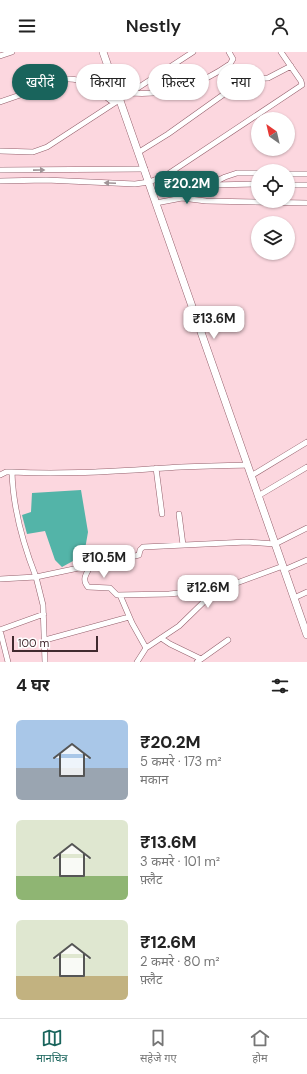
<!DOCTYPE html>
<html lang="hi">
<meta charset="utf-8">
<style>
:root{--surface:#fff;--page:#f2f2f2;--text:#222;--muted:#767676;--line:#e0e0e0;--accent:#19645c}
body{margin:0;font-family:"DM Sans","Noto Sans Devanagari",sans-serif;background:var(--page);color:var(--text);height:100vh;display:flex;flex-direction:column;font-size:15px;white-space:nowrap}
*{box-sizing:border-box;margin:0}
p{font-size:13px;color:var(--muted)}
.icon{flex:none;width:22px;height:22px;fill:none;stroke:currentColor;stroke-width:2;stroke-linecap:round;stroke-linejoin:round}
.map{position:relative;height:610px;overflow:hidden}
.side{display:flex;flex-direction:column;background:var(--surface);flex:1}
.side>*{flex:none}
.hud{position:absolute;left:12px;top:12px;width:283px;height:36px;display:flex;gap:8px}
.needle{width:26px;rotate:326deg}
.fabs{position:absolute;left:251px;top:60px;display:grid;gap:8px}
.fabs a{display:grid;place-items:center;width:44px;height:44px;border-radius:50%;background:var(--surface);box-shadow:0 1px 3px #0004;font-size:20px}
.scale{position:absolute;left:12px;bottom:10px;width:86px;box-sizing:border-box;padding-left:4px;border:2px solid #412a2f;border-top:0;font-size:11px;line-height:14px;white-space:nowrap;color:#412a2f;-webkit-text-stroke:3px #fff;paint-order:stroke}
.price{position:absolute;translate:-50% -34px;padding:0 9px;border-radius:8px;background:#fff;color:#222;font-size:13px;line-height:26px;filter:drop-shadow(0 1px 2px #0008)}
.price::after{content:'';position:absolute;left:50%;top:24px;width:12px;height:9px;margin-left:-6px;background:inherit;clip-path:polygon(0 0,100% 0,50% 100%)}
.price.current{background:var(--accent);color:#fff}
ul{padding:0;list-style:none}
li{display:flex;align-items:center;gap:12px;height:100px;padding:0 16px}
li span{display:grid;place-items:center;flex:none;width:112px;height:80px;border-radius:6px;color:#555}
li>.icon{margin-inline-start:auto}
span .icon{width:48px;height:48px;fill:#fffc;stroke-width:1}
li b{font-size:17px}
h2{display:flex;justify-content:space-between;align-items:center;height:48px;padding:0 16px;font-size:17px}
.chip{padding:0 14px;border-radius:18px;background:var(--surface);box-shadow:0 1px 3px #0004;font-size:14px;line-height:36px}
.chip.current{background:var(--accent);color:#fff}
header{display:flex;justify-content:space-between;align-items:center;height:52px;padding:0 16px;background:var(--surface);font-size:18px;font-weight:600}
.tabs{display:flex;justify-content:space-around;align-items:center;height:56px;border-top:1px solid var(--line);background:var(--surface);font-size:11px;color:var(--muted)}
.tabs a{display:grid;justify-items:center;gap:2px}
.tabs .current{color:var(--accent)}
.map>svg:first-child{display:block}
</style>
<header><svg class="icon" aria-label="menu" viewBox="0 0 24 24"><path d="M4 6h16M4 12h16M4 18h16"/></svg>Nestly<svg class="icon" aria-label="person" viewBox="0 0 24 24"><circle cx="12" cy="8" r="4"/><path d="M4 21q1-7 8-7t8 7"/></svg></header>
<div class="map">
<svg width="307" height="610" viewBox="0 0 307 610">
<rect width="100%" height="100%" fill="#fcd7df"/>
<path fill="#53b4a8" d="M 81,438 L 88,480 L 84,503 L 62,515 L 55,508 L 45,479 L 27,482 L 22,463 L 31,460 L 32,441 Z"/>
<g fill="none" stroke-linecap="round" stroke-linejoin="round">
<g stroke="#94606c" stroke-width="6">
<path id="street" d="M 0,4 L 12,0
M 130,41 C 167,44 200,33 230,12 L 233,7 L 229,0
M 0,50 L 67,27 C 86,26 100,41 114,51
M 0,99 L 33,100 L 47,95 L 193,0
M 139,100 L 168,82 L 241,30 L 250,27 L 268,26 L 291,14
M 0,118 L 145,117
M 288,122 L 307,122
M 0,129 L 46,128 L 135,132 L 149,130 L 165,124 L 302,33 L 301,29 L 281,0
M 213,133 L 258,132
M 288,133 L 307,133
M 182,146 L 206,149 L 307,151
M 156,151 L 182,146 L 225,125 L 237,121 L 258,121
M 156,416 L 162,462
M 0,423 L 6,420 L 12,420 C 63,423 114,419 165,416 C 192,414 220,414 247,413
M 251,424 L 307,390
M 258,444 L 307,415
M 179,462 L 183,493
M 91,513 C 87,521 81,527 88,535 L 110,536 L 117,543 L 169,542 L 209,538 L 215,539
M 284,518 L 307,508
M 0,527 L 36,525 C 23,492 13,456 12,420
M 120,543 L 132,571 L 146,596
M 294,546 L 307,540
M 0,578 L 44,562
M 0,578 L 8,610
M 161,586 L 170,592 L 201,607
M 45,588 L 129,565
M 45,610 L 43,553 L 36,525 L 135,504 L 139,503 L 140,498 L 143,495 L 247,490 L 275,492 L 307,476
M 137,610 L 146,596 L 179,574 L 215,539 L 283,514
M 197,610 L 228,588"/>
</g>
<g stroke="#94606c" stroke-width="8">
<path id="secondary" d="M 103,0 L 307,583"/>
</g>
<use href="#street" stroke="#fff" stroke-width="5"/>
<use href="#secondary" stroke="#fff" stroke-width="7"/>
</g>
<defs><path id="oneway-solid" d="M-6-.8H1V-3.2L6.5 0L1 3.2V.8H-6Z"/></defs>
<g fill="#a09497">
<use href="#oneway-solid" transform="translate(39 118) rotate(-1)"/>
<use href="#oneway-solid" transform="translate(110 131) rotate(-178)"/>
</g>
</svg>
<div class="fabs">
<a><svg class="needle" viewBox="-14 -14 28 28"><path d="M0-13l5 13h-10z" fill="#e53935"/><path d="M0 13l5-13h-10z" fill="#767676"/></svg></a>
<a><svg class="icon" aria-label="locate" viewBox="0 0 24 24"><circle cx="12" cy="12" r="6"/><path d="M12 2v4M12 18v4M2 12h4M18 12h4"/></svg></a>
<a><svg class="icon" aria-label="layers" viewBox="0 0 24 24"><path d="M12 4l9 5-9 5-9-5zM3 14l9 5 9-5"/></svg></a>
</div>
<div class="scale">100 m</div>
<b class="price current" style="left:187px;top:153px">₹20.2M</b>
<b class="price" style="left:214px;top:288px">₹13.6M</b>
<b class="price" style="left:104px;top:527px">₹10.5M</b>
<b class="price" style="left:208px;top:557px">₹12.6M</b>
<div class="hud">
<a class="chip current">खरीदें</a>
<a class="chip">किराया</a>
<a class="chip">फ़िल्टर</a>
<a class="chip">नया</a>
</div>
</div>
<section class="side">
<h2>4 घर<svg class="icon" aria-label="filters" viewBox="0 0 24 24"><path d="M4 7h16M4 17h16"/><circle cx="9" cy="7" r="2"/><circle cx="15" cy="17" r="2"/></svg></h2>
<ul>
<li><span style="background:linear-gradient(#a9c7e8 60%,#9aa5b1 0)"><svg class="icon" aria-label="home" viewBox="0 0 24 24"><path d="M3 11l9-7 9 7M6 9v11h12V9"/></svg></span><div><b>₹20.2M</b><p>5 कमरे · 173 m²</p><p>मकान</p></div></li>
<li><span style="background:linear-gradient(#dfe7d0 70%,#8fb573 0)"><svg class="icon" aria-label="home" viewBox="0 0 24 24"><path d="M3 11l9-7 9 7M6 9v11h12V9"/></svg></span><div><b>₹13.6M</b><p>3 कमरे · 101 m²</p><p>फ़्लैट</p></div></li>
<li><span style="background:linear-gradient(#dfe7d0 70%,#c2b280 0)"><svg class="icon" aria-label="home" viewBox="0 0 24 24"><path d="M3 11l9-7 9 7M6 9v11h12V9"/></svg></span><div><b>₹12.6M</b><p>2 कमरे · 80 m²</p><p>फ़्लैट</p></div></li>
</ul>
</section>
<nav class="tabs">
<a class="current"><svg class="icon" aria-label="map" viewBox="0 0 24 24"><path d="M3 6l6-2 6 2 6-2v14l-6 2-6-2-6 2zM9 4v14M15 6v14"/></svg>मानचित्र</a>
<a><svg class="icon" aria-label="saved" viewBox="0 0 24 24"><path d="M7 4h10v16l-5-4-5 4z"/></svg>सहेजे गए</a>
<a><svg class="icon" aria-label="home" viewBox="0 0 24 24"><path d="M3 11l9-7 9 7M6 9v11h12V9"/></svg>होम</a>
</nav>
